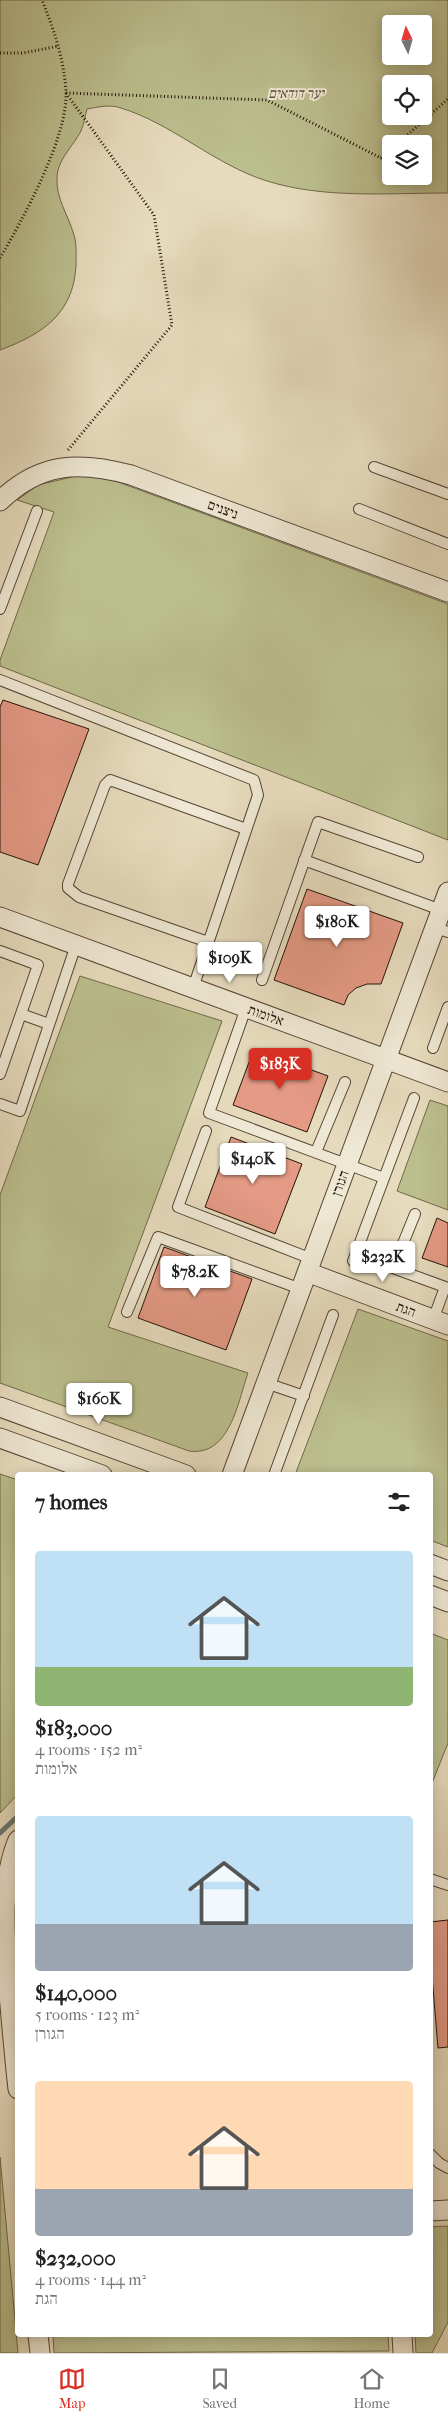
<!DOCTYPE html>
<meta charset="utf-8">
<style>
:root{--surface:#fff;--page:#f6f6f6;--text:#222;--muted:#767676;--line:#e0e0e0;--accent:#d93025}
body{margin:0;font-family:"IM FELL French Canon","Frank Ruhl Libre",serif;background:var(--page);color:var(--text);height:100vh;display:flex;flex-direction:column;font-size:19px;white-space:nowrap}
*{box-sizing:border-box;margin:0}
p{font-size:16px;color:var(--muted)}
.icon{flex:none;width:28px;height:28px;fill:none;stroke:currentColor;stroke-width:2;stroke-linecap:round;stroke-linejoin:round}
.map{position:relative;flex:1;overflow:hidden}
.panel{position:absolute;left:15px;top:1472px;width:418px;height:865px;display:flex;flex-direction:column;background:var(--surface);border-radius:5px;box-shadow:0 2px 12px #0003}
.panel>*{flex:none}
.needle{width:32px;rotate:355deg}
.tools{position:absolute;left:382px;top:15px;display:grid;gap:10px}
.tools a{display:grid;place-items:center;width:50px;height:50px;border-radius:5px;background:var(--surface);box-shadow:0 2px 12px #0003;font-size:25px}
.price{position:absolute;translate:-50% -42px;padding:0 11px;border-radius:5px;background:#fff;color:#222;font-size:16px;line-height:32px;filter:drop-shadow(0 1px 2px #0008)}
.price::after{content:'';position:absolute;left:50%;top:30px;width:15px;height:11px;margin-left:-8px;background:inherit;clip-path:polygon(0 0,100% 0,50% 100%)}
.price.selected{background:var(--accent);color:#fff}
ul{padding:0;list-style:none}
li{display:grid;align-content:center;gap:10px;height:265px;padding:0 20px}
li span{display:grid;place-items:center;height:155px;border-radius:5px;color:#555}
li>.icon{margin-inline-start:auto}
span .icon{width:90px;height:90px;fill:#fffc;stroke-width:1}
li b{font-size:21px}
h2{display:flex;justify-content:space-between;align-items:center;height:60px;padding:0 20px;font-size:21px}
.tab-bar{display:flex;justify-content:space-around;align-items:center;height:70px;border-top:1px solid var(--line);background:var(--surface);font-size:14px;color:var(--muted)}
.tab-bar a{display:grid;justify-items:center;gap:2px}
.tab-bar .selected{color:var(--accent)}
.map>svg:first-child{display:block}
</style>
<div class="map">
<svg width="448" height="2353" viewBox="0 0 448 2353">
<rect width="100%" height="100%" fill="#e6dbbd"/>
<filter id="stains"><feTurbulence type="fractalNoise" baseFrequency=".004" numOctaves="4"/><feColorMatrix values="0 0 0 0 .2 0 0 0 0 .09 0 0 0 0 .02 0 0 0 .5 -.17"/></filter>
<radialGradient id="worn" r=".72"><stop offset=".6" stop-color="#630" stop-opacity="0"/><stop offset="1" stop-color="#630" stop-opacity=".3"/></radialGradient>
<path fill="#bbbe8d" stroke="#70684a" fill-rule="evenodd" d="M 0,0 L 448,0 L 448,193 C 388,193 325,199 267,181 C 215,165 173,124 121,108 C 110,104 98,107 87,109 C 85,116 84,124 81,131 C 74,145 57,160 57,178 C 56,198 67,213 73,232 C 77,242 76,254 76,266 C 73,314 43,334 0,350 ZM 391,24 L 424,24 L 424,56 L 391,56 ZM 391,84 L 424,84 L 424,116 L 391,116 ZM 391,144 L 424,144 L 424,176 L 391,176 Z
M 76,476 L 105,478 L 121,483 L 448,604 L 448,840 L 0,666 L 0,660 L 54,512 L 17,500 L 38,485 Z
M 80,976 L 222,1021 L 108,1327 L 248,1373 C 238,1401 230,1457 189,1451 L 0,1383 L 0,1195 Z
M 430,1100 L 448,1106 L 448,1210 L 397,1191 Z
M 358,1309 L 448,1341 L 448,1547 L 430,1540 L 430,1475 L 295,1475 Z
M 0,1474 L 18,1480 L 17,1795 L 0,1813 Z
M 430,1633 L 448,1640 L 448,1743 L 430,1788 Z
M 0,2157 L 18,2353 L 0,2353 Z
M 448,2226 L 448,2322 L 432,2353 L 416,2353 L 415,2335 L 430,2335 L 430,2227 Z
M 53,2335 L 388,2335 L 389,2351 L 54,2353 Z"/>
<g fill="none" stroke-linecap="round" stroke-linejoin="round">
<path stroke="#6b7773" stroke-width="5" d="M 0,1833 L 18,1816"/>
</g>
<path fill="#e49a85" stroke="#251308" d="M 3,700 L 89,729 L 38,865 L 0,852 L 0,707 Z
M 307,889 L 403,923 L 381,984 L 367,984 L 356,988 L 348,995 L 344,1005 L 274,980 Z
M 254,1049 L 328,1076 L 307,1132 L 233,1105 Z
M 231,1137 L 302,1164 L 275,1234 L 205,1207 Z
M 437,1218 L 448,1223 L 448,1267 L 422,1258 Z
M 164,1247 L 252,1279 L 226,1350 L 138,1318 Z
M 448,1920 L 448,2047 L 438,2048 L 430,1952 L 430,1922 Z"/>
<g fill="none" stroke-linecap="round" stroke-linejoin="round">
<g stroke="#554535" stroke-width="12">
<path id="lane" d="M 374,467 L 448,494
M 359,509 L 448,544
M 0,609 L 37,511
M 0,680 L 254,780 L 258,795 L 193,988
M 304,860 L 441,910
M 435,928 L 448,932
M 208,942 L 79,897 L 68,888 L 68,884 L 105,785 L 110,780 L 246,829
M 0,951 L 38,965 L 0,1074
M 262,980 L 318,822 L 418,857
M 246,1008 L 209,1113 L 384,1178
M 21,1014 L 49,1024
M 433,1048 L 448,1007
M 0,1104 L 20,1111 L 76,945
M 206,1131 L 178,1207 L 312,1259
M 316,1152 L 345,1082
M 415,1214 L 393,1268 L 448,1288
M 353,1261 L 414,1098
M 127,1312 L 158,1237 L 301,1289
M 433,1320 L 445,1287
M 266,1383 L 304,1396
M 274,1475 L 333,1315
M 430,1879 L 448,1885
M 430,2154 L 439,2163 L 448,2168"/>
</g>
<g stroke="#554535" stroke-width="21">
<path id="street" d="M 0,501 C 40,462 79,461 131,475 L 448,592
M 0,917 L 448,1082
M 307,1272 L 448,1325
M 0,1407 L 186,1475
M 0,1438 L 102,1475
M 232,1475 L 448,892
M 430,1564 L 448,1571
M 430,1595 L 448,1602
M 18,1840 C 0,1882 5,1937 8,1982 C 11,2018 14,2053 18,2089
M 430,2211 L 448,2210
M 38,2335 L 40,2353
M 402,2335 L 403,2353"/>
</g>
<path stroke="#251308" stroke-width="3" stroke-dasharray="1 2.5" stroke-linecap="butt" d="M 0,53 L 23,53 L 59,46
M 66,93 L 154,215 L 172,325 L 68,450
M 66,93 L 267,100 L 381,158 L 391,148
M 397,144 L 448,99
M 0,258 C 23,219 68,137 66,92 C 64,59 54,30 42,0"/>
<use href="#lane" stroke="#efe8d4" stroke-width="10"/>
<use href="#street" stroke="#efe8d4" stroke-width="19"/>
</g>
<g text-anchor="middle" stroke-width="4" stroke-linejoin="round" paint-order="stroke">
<g font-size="14" font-style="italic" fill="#5a4f37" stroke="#efe8d4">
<text x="296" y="98">יער דודאים</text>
</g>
<g font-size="14" fill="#251308" stroke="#efe8d4">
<text transform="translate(223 509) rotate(20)" y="5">ניצנים</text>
<text transform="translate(266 1015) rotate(20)" y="5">אלומות</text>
<text transform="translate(340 1183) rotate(-70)" y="5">הגורן</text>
<text transform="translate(406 1309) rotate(20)" y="5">הגת</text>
</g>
</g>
<rect width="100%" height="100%" filter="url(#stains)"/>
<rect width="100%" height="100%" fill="url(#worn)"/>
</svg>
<div class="tools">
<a><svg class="needle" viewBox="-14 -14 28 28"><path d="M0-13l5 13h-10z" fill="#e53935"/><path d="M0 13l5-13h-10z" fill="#767676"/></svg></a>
<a><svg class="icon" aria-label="locate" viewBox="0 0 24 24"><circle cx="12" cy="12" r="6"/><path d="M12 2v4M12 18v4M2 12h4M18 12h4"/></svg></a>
<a><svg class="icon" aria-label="layers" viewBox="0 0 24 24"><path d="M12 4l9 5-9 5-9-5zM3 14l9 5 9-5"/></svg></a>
</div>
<b class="price" style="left:337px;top:948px">$180K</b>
<b class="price" style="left:230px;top:984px">$109K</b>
<b class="price selected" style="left:280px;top:1090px">$183K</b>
<b class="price" style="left:253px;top:1185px">$140K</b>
<b class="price" style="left:383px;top:1283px">$232K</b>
<b class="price" style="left:195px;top:1298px">$78.2K</b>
<b class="price" style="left:99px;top:1425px">$160K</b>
<section class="panel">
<h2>7 homes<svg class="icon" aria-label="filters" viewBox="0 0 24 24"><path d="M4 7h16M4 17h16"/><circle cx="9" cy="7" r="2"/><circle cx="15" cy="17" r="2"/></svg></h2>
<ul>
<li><span style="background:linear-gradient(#bfe0f5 75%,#8fb573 0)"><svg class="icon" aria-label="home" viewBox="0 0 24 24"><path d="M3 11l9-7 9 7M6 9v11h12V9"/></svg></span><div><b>$183,000</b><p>4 rooms · 152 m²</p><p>אלומות</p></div></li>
<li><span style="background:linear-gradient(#bfe0f5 70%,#9aa5b1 0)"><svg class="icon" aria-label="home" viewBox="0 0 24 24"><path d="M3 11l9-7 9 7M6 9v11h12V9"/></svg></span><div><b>$140,000</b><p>5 rooms · 123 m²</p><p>הגורן</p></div></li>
<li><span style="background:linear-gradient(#ffd9b3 70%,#9aa5b1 0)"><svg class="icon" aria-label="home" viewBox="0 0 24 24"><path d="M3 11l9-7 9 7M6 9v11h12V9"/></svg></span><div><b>$232,000</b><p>4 rooms · 144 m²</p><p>הגת</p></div></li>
</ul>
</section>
</div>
<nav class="tab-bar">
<a class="selected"><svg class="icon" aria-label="map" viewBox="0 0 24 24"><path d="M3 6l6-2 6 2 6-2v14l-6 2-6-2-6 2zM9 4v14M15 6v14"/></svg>Map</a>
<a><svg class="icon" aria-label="saved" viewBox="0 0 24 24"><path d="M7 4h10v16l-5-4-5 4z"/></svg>Saved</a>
<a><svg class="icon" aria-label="home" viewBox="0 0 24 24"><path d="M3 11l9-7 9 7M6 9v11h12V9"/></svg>Home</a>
</nav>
